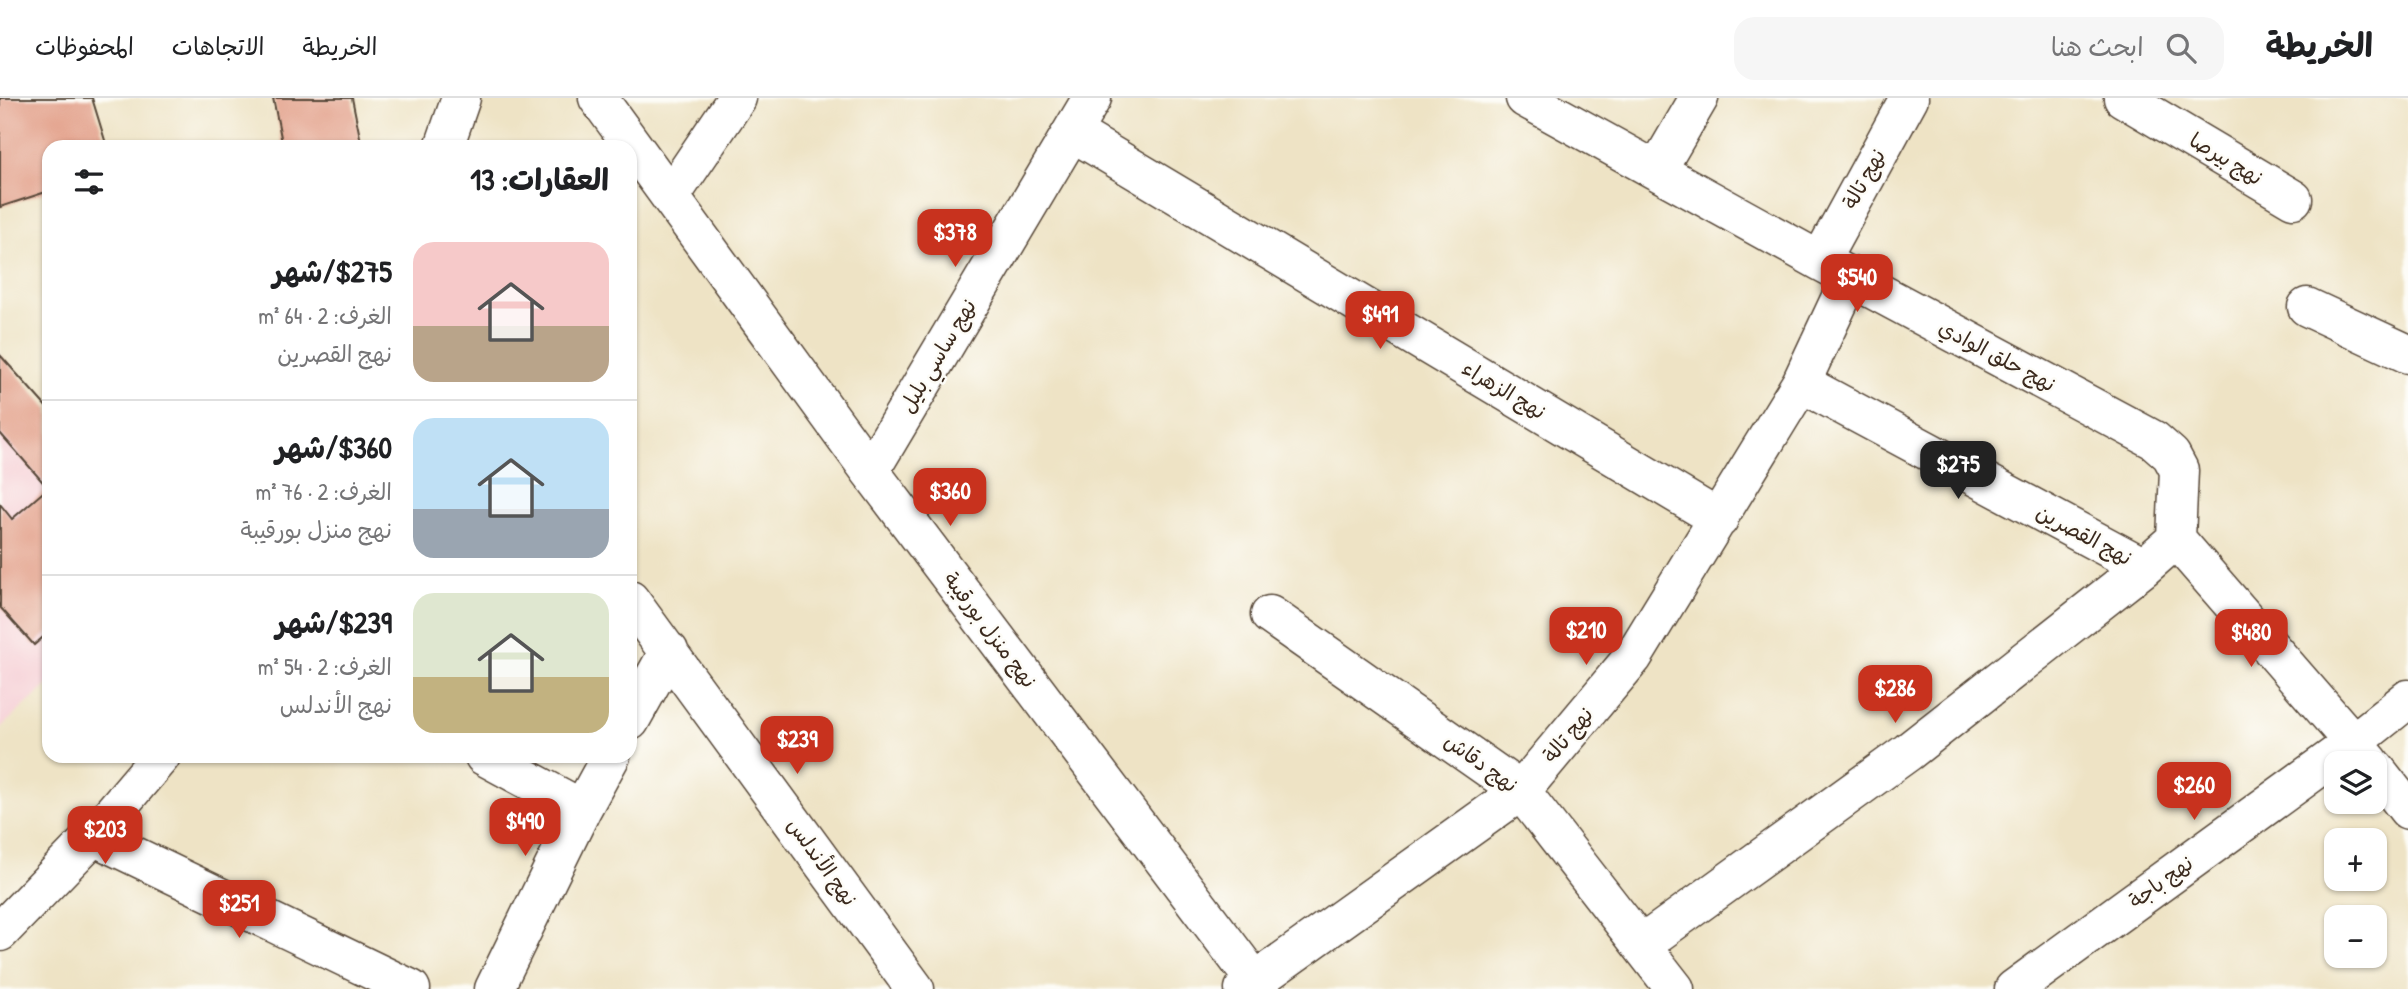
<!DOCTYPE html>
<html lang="ar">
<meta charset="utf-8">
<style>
:root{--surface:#fff;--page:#f6f6f6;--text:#202124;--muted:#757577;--line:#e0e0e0;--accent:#c8321e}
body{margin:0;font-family:"Patrick Hand","Playpen Sans Arabic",sans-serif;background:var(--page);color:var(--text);direction:rtl;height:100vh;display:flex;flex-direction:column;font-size:26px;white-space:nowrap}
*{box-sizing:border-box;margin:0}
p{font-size:23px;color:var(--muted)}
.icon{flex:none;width:38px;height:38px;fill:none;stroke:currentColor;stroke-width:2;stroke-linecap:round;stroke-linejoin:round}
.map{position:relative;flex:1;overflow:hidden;direction:ltr}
.panel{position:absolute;left:42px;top:42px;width:595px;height:623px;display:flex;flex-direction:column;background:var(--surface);border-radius:21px;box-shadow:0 2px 5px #0004;direction:rtl}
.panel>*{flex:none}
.controls{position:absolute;left:2324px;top:653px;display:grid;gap:14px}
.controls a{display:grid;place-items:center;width:63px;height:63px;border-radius:14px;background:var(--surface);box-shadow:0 2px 5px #0004;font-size:35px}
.price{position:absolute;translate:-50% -60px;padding:0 16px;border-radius:14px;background:var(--accent);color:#fff;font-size:23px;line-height:46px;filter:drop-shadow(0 2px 4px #0008)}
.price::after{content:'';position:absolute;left:50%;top:42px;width:21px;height:16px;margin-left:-10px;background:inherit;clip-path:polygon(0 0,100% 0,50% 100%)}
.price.active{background:#222;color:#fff}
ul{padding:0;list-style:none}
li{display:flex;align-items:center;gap:21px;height:175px;padding:0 28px}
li+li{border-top:2px solid var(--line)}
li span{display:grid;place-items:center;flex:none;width:196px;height:140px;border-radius:21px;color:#555}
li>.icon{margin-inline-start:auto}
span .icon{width:84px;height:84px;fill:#fffc;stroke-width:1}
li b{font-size:30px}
h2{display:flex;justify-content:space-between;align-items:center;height:84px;padding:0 28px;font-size:30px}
header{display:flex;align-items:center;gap:42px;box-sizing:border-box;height:98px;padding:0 35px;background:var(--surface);border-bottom:2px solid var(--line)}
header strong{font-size:33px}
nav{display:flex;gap:38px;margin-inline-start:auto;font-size:24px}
.search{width:490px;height:63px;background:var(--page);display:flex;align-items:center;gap:18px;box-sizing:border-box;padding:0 24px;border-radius:21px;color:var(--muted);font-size:26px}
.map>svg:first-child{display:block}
</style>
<header>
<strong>الخريطة</strong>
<div class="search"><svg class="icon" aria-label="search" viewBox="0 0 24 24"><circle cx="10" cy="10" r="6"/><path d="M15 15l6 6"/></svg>ابحث هنا</div>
<nav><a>الخريطة</a><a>الاتجاهات</a><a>المحفوظات</a></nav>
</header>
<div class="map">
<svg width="2408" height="891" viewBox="0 0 2408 891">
<rect width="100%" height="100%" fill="#fdfcf7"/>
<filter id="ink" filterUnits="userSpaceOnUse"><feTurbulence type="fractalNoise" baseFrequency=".0143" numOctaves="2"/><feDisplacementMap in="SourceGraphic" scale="14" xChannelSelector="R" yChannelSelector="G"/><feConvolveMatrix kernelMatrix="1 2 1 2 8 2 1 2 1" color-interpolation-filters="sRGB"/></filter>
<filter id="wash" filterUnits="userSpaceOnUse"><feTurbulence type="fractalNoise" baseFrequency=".00686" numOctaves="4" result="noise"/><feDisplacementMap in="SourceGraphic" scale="28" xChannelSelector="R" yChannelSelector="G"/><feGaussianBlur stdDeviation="1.57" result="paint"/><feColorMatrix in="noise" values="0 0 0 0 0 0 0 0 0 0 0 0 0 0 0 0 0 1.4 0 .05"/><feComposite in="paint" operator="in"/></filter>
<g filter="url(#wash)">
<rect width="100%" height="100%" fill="#eee3c5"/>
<path fill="#f6cfd6" d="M 0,257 L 49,312 L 49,586 L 0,630 Z"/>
<g id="blocks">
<path fill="#e29e87" d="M 0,0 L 92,0 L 107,49 L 49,49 L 49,93 L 0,109 Z
M 273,0 L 352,0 L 362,49 L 283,49 Z
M 0,257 L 49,312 L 49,534 L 34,547 L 0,509 L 0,406 L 12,421 L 48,390 L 0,335 Z"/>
</g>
</g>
<g filter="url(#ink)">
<use href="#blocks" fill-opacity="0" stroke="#564637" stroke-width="2"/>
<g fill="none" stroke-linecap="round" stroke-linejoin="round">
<g stroke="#564637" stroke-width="41">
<path id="minor" d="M 598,0 L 870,373 L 1261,891
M 1525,0 L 1820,163 L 2154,342 L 2171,357 L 2179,372 L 2176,441
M 2123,0 L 2293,101
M 1072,34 L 1719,421
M 444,49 L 461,0
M 1657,72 L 1699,0
M 670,99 L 737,0
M 1820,163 L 1909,0
M 2307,209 L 2408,256
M 1801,285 L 2144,469
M 870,373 L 1092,0
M 2176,441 L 2370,664
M 630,502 L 915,891
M 1270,517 L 1521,693 L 1675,891
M 630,623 L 669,553
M 484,658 L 582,711
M 2375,670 L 2408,712
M 93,738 L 411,891
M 0,834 L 93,738 L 161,658
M 1641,847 L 1908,654 L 2144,469 L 2176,441
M 494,891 L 582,711 L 611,658
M 1244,891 L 1521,693 L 1633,559 L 1801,285 L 1851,178
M 2014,891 L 2354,644 L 2408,601"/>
</g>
<use href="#minor" stroke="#fff" stroke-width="38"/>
</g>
</g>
<g text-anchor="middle" stroke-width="5" stroke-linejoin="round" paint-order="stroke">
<g font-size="21" fill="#3b2a1e" stroke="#fdfcf7">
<text transform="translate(2226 61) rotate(31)" y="7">نهج بيرصا</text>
<text transform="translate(1864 81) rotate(-61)" y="7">نهج تالة</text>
<text transform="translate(938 258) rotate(-59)" y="7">نهج ساسي بليل</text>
<text transform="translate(1997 258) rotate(28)" y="7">نهج حلق الوادي</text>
<text transform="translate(1504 292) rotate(31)" y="7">نهج الزهراء</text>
<text transform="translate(2084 437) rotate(28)" y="7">نهج القصرين</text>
<text transform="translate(990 532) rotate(53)" y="7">نهج منزل بورقيبة</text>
<text transform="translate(1568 637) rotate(-50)" y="7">نهج تالة</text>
<text transform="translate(1481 665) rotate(36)" y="7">نهج دقاش</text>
<text transform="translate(822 764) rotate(54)" y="7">نهج الأندلس</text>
<text transform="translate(2161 784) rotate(-36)" y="7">نهج باجة</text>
</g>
</g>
</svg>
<div class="controls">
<a><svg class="icon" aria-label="layers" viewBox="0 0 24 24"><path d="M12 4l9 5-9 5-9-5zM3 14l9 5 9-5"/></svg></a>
<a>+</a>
<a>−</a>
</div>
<b class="price" style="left:955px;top:171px">$378</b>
<b class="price" style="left:1857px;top:216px">$540</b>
<b class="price" style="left:1380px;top:253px">$491</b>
<b class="price active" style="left:1958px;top:403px">$275</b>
<b class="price" style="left:950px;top:430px">$360</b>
<b class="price" style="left:1586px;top:569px">$210</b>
<b class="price" style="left:2251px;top:571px">$480</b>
<b class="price" style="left:1895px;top:627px">$286</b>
<b class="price" style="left:797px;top:678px">$239</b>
<b class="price" style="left:2194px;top:724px">$260</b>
<b class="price" style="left:525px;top:760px">$490</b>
<b class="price" style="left:105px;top:768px">$203</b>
<b class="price" style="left:239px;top:842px">$251</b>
<section class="panel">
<h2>العقارات: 13<svg class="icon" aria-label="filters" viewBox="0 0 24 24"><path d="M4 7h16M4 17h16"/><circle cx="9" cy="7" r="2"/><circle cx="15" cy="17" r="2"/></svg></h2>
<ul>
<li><span style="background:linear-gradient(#f6c9c9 60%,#b9a48a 0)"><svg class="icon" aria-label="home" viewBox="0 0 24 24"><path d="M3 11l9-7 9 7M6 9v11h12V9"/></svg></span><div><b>$275/شهر</b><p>الغرف: 2 · 64 m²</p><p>نهج القصرين</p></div></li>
<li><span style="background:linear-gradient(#bfe0f5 65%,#9aa5b1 0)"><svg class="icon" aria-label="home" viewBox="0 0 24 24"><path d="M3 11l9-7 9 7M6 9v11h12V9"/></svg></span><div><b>$360/شهر</b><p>الغرف: 2 · 76 m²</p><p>نهج منزل بورقيبة</p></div></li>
<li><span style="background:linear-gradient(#dfe7d0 60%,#c2b280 0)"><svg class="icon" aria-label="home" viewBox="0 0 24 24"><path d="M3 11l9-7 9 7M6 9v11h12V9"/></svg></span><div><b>$239/شهر</b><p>الغرف: 2 · 54 m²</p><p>نهج الأندلس</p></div></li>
</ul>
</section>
</div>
